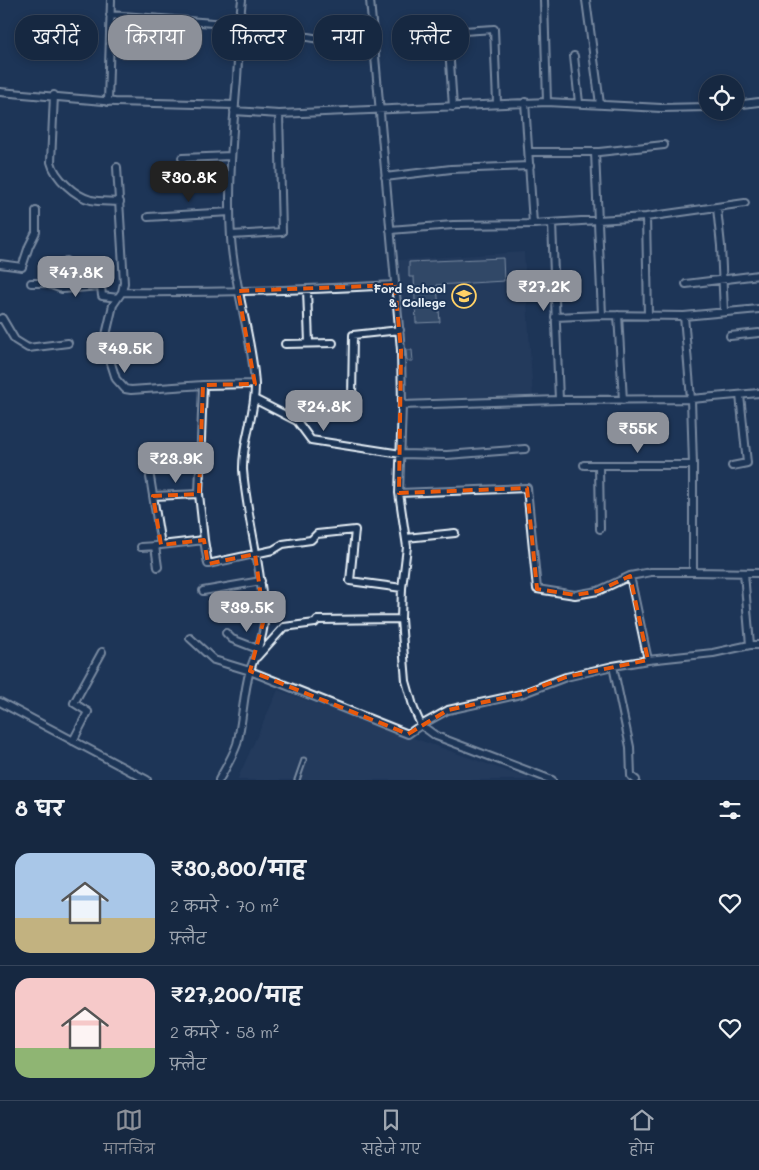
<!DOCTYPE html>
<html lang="hi">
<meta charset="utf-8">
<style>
:root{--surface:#162841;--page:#23344c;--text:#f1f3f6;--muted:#9ea6b1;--line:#35445a;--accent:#8c9099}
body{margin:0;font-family:Mali,"Playpen Sans Deva",sans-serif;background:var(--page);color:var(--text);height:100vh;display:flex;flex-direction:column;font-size:19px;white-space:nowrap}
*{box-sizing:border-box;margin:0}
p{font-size:16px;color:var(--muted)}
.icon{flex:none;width:28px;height:28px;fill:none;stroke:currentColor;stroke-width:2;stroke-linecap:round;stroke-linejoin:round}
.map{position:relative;height:780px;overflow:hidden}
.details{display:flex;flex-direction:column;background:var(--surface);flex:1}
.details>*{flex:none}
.top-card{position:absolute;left:15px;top:15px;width:500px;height:45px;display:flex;gap:10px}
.tools{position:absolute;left:699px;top:75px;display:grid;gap:10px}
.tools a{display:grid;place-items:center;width:45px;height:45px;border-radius:50%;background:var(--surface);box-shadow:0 2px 8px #0003,0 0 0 1px var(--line);font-size:25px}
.price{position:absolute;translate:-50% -42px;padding:0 11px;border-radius:10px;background:var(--accent);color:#fff;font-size:16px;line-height:32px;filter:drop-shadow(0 1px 2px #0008)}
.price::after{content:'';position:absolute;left:50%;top:30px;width:15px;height:11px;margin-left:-8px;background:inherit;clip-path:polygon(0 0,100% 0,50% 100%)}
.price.active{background:#222;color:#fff}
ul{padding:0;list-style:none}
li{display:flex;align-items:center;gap:15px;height:125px;padding:0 15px}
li+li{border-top:1px solid var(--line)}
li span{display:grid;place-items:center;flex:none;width:140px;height:100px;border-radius:15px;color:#555}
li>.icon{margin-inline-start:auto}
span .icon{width:60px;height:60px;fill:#fffc;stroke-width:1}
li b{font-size:21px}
h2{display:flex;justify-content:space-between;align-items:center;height:60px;padding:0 15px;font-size:21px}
.pill{padding:0 18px;border-radius:20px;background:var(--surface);box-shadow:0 2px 8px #0003,0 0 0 1px var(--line);font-size:18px;line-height:45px}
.pill.active{background:var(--accent);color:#fff}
.tabs{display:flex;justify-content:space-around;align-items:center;height:70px;border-top:1px solid var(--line);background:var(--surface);font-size:14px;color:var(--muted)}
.tabs a{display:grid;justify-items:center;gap:2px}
.tabs .active{color:var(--accent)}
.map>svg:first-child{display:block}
</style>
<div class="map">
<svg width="759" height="780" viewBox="0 0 759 780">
<rect width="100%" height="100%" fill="#1d3557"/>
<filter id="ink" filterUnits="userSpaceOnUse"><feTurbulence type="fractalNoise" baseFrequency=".02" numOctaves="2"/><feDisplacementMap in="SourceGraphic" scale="10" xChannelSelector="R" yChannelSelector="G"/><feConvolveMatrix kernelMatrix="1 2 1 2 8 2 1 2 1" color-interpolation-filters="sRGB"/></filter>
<g filter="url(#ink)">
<path fill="#2a4162" d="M 524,252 L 533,397 L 407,400 L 399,260 Z
M 278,690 L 532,780 L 237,780 Z"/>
<path fill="#495e7a" stroke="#e8f1f8" d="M 503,258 L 504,281 L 437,285 L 440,322 L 416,323 L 414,277 L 409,277 L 409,262 Z
M 406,350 L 412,350 L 413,361 L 407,361 Z"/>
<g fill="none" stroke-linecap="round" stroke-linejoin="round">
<g stroke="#e8f1f8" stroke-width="7">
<path id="lane" d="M 297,780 L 304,760"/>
</g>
<g stroke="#e8f1f8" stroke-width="10">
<path id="street" d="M 370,0 L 401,350 L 402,405 L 399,493 L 407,547 L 402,588 L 401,619 L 403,645 L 406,681 L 414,709 L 421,725 L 436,736 L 552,780
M 544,0 L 547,102
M 586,0 L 600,104
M 110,15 L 239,25 L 325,40 L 374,42
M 574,56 L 579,103
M 0,92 L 115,102 L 235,105
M 54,95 L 51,162 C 55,178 75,196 91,200 C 100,202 110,201 120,202
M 108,102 L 111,0
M 525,102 L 533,224
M 735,105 L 759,102
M 453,107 L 448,32 L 494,29 L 497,103
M 234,111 L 279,114 L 547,102 L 661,108 L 708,107
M 529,152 L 599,152 L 664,145
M 595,152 L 602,315 L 684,316 L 759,309
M 182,158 L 231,156
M 117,167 L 124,283 L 122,292 L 113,305 L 106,335 L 109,357 L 116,379 L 125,389 L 131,390 L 203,385 L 255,384
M 385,177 L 451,169 L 530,166
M 717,208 L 721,246 L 724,312
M 148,217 L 230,212
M 646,217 L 648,315
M 552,223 L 559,400
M 390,230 L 453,225 L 533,224 L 646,217 L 745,203
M 231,235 L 282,232 L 279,114
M 0,264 L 22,267 L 29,246 L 36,232 L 36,211
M 31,283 L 46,283 L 62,289 L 101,286 L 102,296 L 118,298
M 686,284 L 759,275
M 64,289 L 63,274 L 66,261
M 307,290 L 309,343
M 122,292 C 213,293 304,290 395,285
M 618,315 L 623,400
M 684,316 L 691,399 L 693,465 L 693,572 L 759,573
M 555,317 L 602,315
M 0,319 L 2,318 L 15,340 L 28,348 L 68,343
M 730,336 L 759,333
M 285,344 L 333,343
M 254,399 L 297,421 L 311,440 L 401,454 L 447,455 L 525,449
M 352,399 L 353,335 L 400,330
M 402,405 L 559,400 L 691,399 L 759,393
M 584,465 L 693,465
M 599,465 L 600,529
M 732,466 L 747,463 L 740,395
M 150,477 L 161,545 L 204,540 L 199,494 L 203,385
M 399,493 L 527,488 L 537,589 L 575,595 L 598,591 L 630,576 L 651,572 L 693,572
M 153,496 L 199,494
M 406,538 L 455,533
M 204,540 L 208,564 L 273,550 L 283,544 L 311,540 L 317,534 L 355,530 L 350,581 L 402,588
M 155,546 L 158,567
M 141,547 L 157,546
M 744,573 L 750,645 L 759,645
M 630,576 L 648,660
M 203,591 L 261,581
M 226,633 L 232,639 L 258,649
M 190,638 L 214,660 L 250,671 L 408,734 L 421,725 L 448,710 L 521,694 L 566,677 L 613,666 L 648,660 L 713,653 L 750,645
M 257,657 L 284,627 L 315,623 L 317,620 L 401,619
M 613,666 L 630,747 L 631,776 L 636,780
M 0,702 L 147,780
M 73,741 L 88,712 L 74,703 L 102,652
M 219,780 C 225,769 233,756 237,744 C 243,720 243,694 250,670 C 256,653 265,634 264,616 C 262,567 247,519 243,470 C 242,441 256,412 255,384 C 252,335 234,288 231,238 C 228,190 232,140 236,91 C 239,61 238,30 242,0"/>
</g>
<use href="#lane" stroke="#1d3557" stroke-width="3"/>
<use href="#street" stroke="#1d3557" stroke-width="6"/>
</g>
</g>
<path d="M0 0H759V780H0ZM 395,285 L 401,350 L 399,493 L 527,488 L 537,589 L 575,595 L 598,591 L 630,576 L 648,660 L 566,677 L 521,694 L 448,710 L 408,734 L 250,671 L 264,619 L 255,554 L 208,564 L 204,540 L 161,545 L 153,496 L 199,494 L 203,385 L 255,384 L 238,291 Z" fill="#1d3557" fill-opacity=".55" fill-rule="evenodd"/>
<path fill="none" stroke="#e8590c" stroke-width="4" stroke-dasharray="10 6" stroke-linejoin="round" d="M 395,285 L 401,350 L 399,493 L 527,488 L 537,589 L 575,595 L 598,591 L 630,576 L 648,660 L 566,677 L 521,694 L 448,710 L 408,734 L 250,671 L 264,619 L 255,554 L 208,564 L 204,540 L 161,545 L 153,496 L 199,494 L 203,385 L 255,384 L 238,291 Z"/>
<defs>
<g id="school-ring" transform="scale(1.25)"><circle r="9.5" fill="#1d3557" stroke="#ffd166" stroke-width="1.5"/><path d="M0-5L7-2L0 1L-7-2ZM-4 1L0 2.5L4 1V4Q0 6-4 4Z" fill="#ffd166"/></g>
</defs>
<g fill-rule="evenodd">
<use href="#school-ring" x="464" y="296"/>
</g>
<g text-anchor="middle" stroke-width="4" stroke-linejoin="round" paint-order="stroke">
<g font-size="12" font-weight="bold" fill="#e8f1f8" stroke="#1d3557" text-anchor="end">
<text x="446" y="293">Ford School<tspan x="446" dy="14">&amp; College</tspan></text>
</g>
</g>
</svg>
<div class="tools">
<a><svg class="icon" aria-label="locate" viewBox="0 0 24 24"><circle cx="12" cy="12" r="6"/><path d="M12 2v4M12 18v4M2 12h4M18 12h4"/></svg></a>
</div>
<b class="price active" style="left:189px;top:203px">₹30.8K</b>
<b class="price" style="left:76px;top:298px">₹47.8K</b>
<b class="price" style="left:544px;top:312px">₹27.2K</b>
<b class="price" style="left:125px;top:374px">₹49.5K</b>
<b class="price" style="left:324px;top:432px">₹24.8K</b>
<b class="price" style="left:638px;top:454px">₹55K</b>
<b class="price" style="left:176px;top:484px">₹23.9K</b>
<b class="price" style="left:247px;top:633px">₹39.5K</b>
<div class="top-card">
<a class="pill">खरीदें</a>
<a class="pill active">किराया</a>
<a class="pill">फ़िल्टर</a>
<a class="pill">नया</a>
<a class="pill">फ़्लैट</a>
</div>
</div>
<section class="details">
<h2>8 घर<svg class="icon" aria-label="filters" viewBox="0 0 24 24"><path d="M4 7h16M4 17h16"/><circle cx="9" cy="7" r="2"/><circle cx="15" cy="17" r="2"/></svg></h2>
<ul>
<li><span style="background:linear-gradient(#a9c7e8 65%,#c2b280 0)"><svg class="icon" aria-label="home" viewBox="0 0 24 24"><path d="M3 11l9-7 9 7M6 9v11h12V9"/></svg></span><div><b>₹30,800/माह</b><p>2 कमरे · 70 m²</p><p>फ़्लैट</p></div><svg class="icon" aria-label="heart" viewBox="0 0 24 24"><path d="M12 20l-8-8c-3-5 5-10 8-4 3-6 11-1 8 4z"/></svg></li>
<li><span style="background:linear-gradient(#f6c9c9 70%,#8fb573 0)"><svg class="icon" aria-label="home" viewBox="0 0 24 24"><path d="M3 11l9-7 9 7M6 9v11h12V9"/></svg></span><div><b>₹27,200/माह</b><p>2 कमरे · 58 m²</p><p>फ़्लैट</p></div><svg class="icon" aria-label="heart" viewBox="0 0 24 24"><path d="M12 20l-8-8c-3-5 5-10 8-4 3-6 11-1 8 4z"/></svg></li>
</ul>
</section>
<nav class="tabs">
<a class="active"><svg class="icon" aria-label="map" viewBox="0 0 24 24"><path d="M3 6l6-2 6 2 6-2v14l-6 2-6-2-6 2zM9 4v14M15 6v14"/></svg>मानचित्र</a>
<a><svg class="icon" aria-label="saved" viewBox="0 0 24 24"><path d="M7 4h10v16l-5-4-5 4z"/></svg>सहेजे गए</a>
<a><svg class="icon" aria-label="home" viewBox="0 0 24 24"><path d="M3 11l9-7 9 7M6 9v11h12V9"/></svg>होम</a>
</nav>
